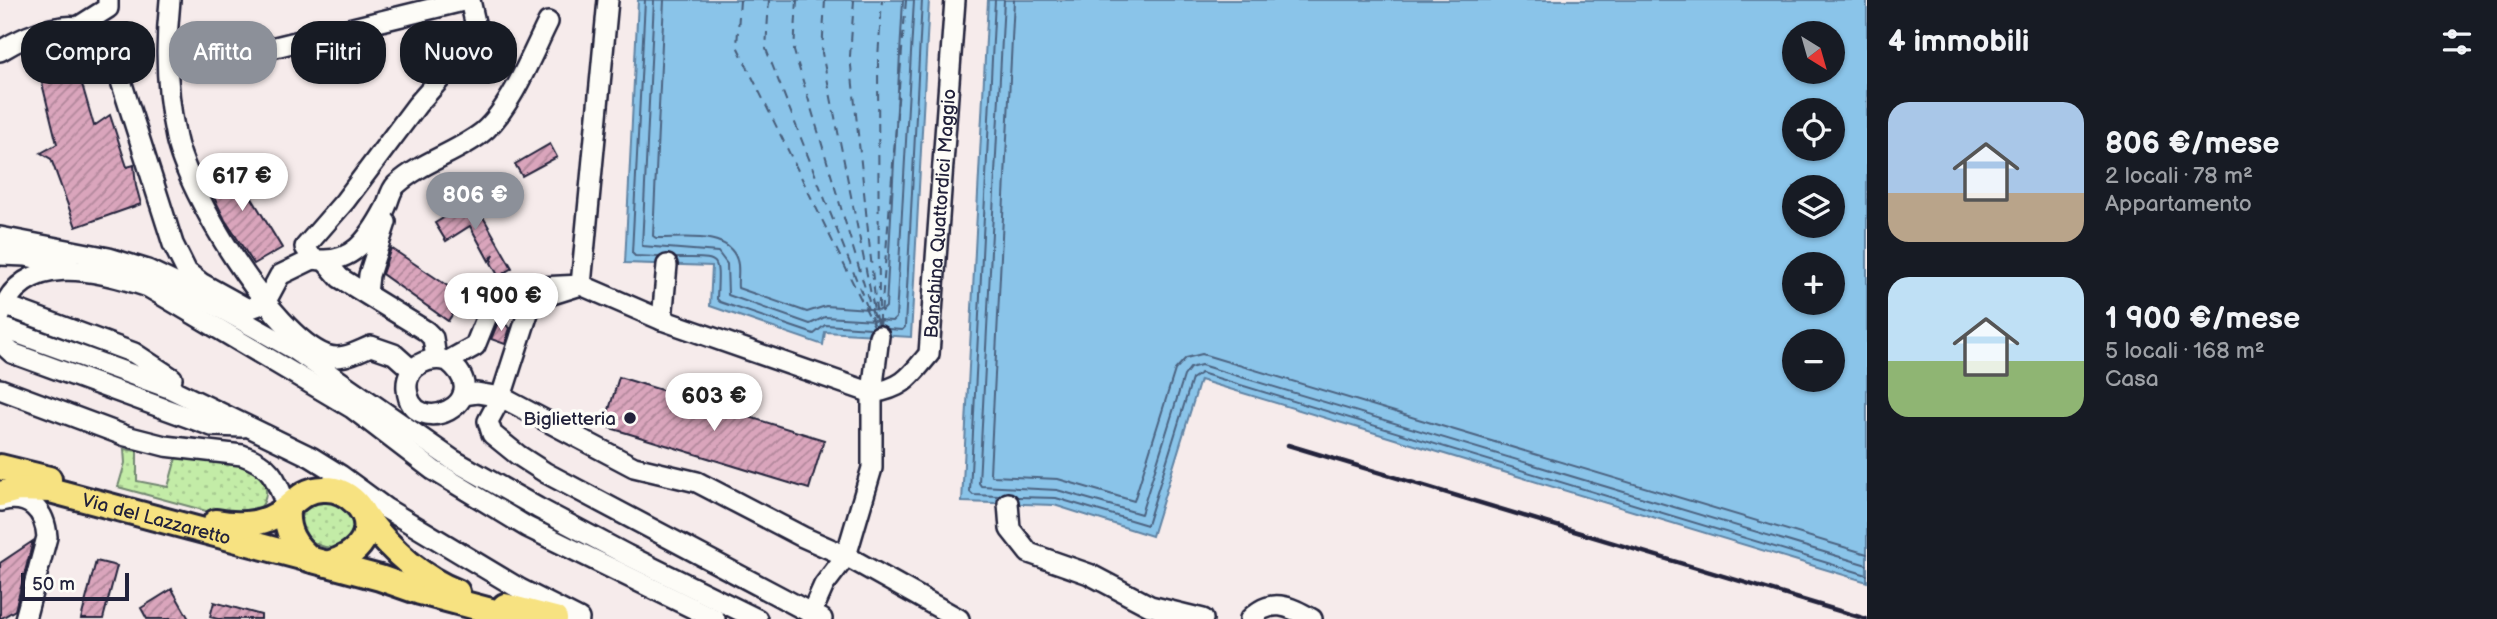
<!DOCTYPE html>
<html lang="it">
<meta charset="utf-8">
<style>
:root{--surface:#171b24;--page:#242831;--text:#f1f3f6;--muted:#9ea1a6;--accent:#8c9099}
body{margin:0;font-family:"Balsamiq Sans",sans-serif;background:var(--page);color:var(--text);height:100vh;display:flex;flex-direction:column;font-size:26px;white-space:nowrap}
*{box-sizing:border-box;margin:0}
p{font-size:23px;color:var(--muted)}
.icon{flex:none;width:38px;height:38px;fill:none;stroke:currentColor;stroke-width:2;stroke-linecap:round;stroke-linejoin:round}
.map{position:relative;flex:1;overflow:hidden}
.drawer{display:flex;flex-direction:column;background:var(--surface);width:630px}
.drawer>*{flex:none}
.top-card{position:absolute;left:21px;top:21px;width:665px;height:63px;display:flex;gap:14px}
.needle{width:46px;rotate:143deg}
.controls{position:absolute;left:1782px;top:21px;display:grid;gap:14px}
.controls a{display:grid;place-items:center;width:63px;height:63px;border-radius:50%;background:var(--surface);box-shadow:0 2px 5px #0004;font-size:35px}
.scale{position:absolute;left:21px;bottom:18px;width:108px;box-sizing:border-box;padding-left:7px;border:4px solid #22223b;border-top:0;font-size:19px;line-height:24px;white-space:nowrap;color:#22223b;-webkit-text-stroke:5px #fdfcf7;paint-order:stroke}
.price{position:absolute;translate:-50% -60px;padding:0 16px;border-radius:24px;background:#fff;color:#222;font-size:23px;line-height:46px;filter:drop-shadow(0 2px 4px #0008)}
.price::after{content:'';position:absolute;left:50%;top:42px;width:21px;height:16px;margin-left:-10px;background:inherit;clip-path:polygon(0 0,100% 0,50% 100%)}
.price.on{background:var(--accent);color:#fff}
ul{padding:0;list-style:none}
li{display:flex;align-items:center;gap:21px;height:175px;padding:0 21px}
li span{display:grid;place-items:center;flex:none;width:196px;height:140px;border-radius:21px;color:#555}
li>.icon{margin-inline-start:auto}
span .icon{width:84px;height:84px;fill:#fffc;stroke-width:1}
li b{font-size:30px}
h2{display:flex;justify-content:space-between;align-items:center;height:84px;padding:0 21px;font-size:30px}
.chip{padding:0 24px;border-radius:28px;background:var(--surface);box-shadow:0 2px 5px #0004;font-size:24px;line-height:63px}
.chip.on{background:var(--accent);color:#fff}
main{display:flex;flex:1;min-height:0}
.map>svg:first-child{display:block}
</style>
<main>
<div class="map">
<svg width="1867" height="619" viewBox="0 0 1867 619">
<defs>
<pattern id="grass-dots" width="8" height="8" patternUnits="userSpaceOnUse" patternTransform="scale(1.75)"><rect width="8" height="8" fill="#c3eca7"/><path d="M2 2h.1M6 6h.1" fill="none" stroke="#a7ca91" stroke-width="1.8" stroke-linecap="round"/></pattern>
<pattern id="building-hatch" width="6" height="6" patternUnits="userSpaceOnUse" patternTransform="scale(1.75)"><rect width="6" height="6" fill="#daa5bc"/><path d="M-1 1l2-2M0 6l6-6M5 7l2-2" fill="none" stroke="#b0869a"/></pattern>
</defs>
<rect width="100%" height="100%" fill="#f6ebeb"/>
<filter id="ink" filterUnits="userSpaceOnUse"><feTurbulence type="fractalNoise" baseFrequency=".0143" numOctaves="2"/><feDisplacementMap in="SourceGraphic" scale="14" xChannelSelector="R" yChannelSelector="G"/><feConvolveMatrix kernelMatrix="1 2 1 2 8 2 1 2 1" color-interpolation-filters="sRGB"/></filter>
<g filter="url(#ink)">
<path fill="url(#grass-dots)" stroke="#728771" stroke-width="2" d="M 124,449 L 137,451 L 137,481 L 168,487 L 176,458 C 199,460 269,458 266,494 C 265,504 259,510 251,516 L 210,512 L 118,487 L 125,463 Z
M 327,500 L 344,505 L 357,523 L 347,545 C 326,552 308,545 300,524 L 305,508 L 315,502 Z"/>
<path fill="#8ac4e9" stroke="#6083a3" stroke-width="2" fill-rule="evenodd" d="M 638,0 L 929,0 L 911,337 L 825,332 L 823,345 L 710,306 L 712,266 L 625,263 Z
M 988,0 L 1867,0 L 1867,582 L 1200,380 L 1152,536 L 1054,505 L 962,502 ZM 1794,33 L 1832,33 L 1832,72 L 1794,72 ZM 1794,110 L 1832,110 L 1832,149 L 1794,149 ZM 1794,187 L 1832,187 L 1832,226 L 1794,226 ZM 1794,264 L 1832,264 L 1832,303 L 1794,303 ZM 1794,341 L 1832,341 L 1832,380 L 1794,380 Z"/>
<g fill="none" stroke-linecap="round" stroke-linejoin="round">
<path stroke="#4c6381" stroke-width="2" d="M 645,0 L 632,253 L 635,256 L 659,257
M 654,0 L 642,246 L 718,252 L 727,264 L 728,295 L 810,324 L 825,317 L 893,321 L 896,318 L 914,0
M 664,0 L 653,236 L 656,238 C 680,239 728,230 737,260 C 740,269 737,279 738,288 L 807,312 L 826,306 L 883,310 L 886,307 L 903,0
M 995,0 L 970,492 L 973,495 L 999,496
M 1004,0 L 979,483 L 981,486 L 1057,490 L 1141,514 L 1184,376 L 1190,368 L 1201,365 L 1867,565
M 1014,0 L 990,473 L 992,476 L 1058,479 L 1134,501 L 1175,370 L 1186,358 L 1202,354 L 1867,554
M 675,258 C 721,259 719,252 717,299 L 720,302 L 814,334 L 825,325 L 871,328
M 888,329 L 902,330 L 905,327 L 922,0
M 1018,497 L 1056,498 L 1147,525 L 1192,379 L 1201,373 L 1867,575"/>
<path stroke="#465b78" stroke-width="2" stroke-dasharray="9 7" stroke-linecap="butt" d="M 740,0 L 737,46 L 875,328
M 769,0 L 766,49 L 873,322
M 797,0 L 794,51 L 877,328
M 825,0 L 822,53 L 877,324
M 854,0 L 850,56 L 878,328
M 879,324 L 878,58 L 882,0
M 880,328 L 906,0"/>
</g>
<path fill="url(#building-hatch)" stroke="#22223b" stroke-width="2" d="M 73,53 L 94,126 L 110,115 L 127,167 L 134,165 L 136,186 L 141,204 L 76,227 L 51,159 L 41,153 L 57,144 L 37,63 Z
M 550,144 L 557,157 L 522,176 L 515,164 Z
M 229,160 L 282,248 L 254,264 L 225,220 L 203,175 Z
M 470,194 L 512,268 L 504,273 L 509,276 L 499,277 L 491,263 L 494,254 L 489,261 L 470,226 L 446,241 L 435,223 L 460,208 L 456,202 Z
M 391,248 L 464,297 L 448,321 L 382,274 Z
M 499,320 L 510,328 L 505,344 L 491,339 Z
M 619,377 L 824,440 L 809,489 L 604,426 Z
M 33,541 L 15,610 L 0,619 L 0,563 Z
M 96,561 L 117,566 L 103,619 L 81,619 Z
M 172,589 L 189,619 L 147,619 L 141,608 Z
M 214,602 L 261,615 L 261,619 L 218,619 L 210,617 Z"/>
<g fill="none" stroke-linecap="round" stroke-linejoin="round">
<g stroke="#22223b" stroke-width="24">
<g id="minor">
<path d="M 170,0 C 165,47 166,92 176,138 C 188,194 272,334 326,355 C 342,361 356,352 371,346 L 394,354 L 412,370"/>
<path d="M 608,0 L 581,285 L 546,296 L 529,310 L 501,397 L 488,421 L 492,434 L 518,455 L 546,473 L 822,619"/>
<path d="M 78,27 L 108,8 L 108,0"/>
<path d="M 0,51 C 26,35 76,12 103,39 C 107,44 110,53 114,59 L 173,244 L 187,272 L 201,283 L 248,309 L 265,303"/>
<path d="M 251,53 L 467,0"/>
<path d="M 0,237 L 109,258 L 148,270 L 175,283 L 295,350 L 453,460 L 538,508 L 627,555 L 757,619"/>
<path d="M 0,255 L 26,256 L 68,265"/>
<path d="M 313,259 C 351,266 369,239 385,209 C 389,201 390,191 396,185 C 420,163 453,154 479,135 C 509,113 531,56 548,22"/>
<path d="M 313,259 L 305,247 L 345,201 L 417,105 L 478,36 L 470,0"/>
<path d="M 326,262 L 340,278 L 426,331 L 433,338 L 436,358"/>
<path d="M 367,294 L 369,275 L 386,222"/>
<path d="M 265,303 L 280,275 L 313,259"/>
<path d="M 4,305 L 134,353 L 172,378"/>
<path d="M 0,316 C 22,250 98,270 148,287 L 352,408 L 433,470 L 527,527 L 715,619"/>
<path d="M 662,320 L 667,265"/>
<path d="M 0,327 L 169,388 L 311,457 L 340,475 L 385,508 L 520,589 L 579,619"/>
<path d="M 0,342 L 12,353 L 212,426 L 243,427"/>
<path id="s1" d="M 448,361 C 500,402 411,442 407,389 C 405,365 429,356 448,361 L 475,346 L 498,289 L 581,285 L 662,320 L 872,393 C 903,388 909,378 929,354 L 955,0"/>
<path d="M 0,389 L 126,436 L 165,446 L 242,455 C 273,466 276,479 287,508"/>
<path d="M 463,395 L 477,393 L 501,397 L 634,467 L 697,482 L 803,537 L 846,556 L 959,619"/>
<path d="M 1,501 C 29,494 45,510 47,537 L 25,619"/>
<path d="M 1008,503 L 1010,529 L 1029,553 L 1089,574 L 1150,606 L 1203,619"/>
<path d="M 812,619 L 811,614 L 824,585 L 846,556 L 872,468 L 872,393 L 879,336"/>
<path d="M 1250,619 C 1271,597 1289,606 1312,619"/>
</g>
</g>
<g stroke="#22223b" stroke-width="30">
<g id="major">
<path d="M 0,467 L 49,479"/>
<path id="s2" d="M 0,494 L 18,489 L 50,490 L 380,578 L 420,592 L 521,619"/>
<path d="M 287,508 C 285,531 294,546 312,560"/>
<path d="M 365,516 C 389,548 418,577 457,592"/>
<path d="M 216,522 C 242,527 267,525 288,507 C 299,497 309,488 326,489 C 337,489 347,494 355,502 C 382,530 357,557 327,564"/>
<path d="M 505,606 L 555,619"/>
</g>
</g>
<use href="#minor" stroke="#fdfcf7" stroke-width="19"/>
<use href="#major" stroke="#f7e281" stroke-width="24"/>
<path stroke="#22223b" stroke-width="4.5" d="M 1288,445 L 1866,619"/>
</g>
</g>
<circle fill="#22223b" stroke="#fdfcf7" stroke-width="2.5" cx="630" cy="418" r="7"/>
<g text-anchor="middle" stroke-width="7" stroke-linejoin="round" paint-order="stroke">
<g font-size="19" fill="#22223b" stroke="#fdfcf7">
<text dy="7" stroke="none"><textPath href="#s1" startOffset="875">Banchina Quattordici Maggio</textPath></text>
<text dy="7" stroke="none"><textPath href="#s2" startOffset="161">Via del Lazzaretto</textPath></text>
</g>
<g font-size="19" fill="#22223b" stroke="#fdfcf7" text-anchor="end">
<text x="616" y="425">Biglietteria</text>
</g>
</g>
</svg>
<div class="controls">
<a><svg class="needle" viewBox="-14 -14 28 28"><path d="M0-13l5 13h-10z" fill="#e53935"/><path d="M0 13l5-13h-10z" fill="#9ea1a6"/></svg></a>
<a><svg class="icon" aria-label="locate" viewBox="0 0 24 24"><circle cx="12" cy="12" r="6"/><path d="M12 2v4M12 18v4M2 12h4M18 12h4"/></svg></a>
<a><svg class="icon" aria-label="layers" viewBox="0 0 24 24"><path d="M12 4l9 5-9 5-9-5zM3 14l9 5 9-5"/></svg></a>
<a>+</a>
<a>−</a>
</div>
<div class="scale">50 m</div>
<b class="price" style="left:242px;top:213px">617 €</b>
<b class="price on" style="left:475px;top:232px">806 €</b>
<b class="price" style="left:501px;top:333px">1 900 €</b>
<b class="price" style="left:714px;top:433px">603 €</b>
<div class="top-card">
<a class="chip">Compra</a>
<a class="chip on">Affitta</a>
<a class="chip">Filtri</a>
<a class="chip">Nuovo</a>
</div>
</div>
<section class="drawer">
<h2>4 immobili<svg class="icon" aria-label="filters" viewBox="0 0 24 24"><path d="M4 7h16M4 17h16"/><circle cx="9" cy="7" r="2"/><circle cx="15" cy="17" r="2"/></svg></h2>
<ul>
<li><span style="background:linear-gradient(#a9c7e8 65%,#b9a48a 0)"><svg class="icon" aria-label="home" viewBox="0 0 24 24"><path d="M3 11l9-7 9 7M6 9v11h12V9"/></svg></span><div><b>806 €/mese</b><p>2 locali · 78 m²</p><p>Appartamento</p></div></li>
<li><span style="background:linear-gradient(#bfe0f5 60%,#8fb573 0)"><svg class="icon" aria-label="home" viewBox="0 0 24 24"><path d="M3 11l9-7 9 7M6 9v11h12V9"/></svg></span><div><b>1 900 €/mese</b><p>5 locali · 168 m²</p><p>Casa</p></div></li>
</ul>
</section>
</main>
